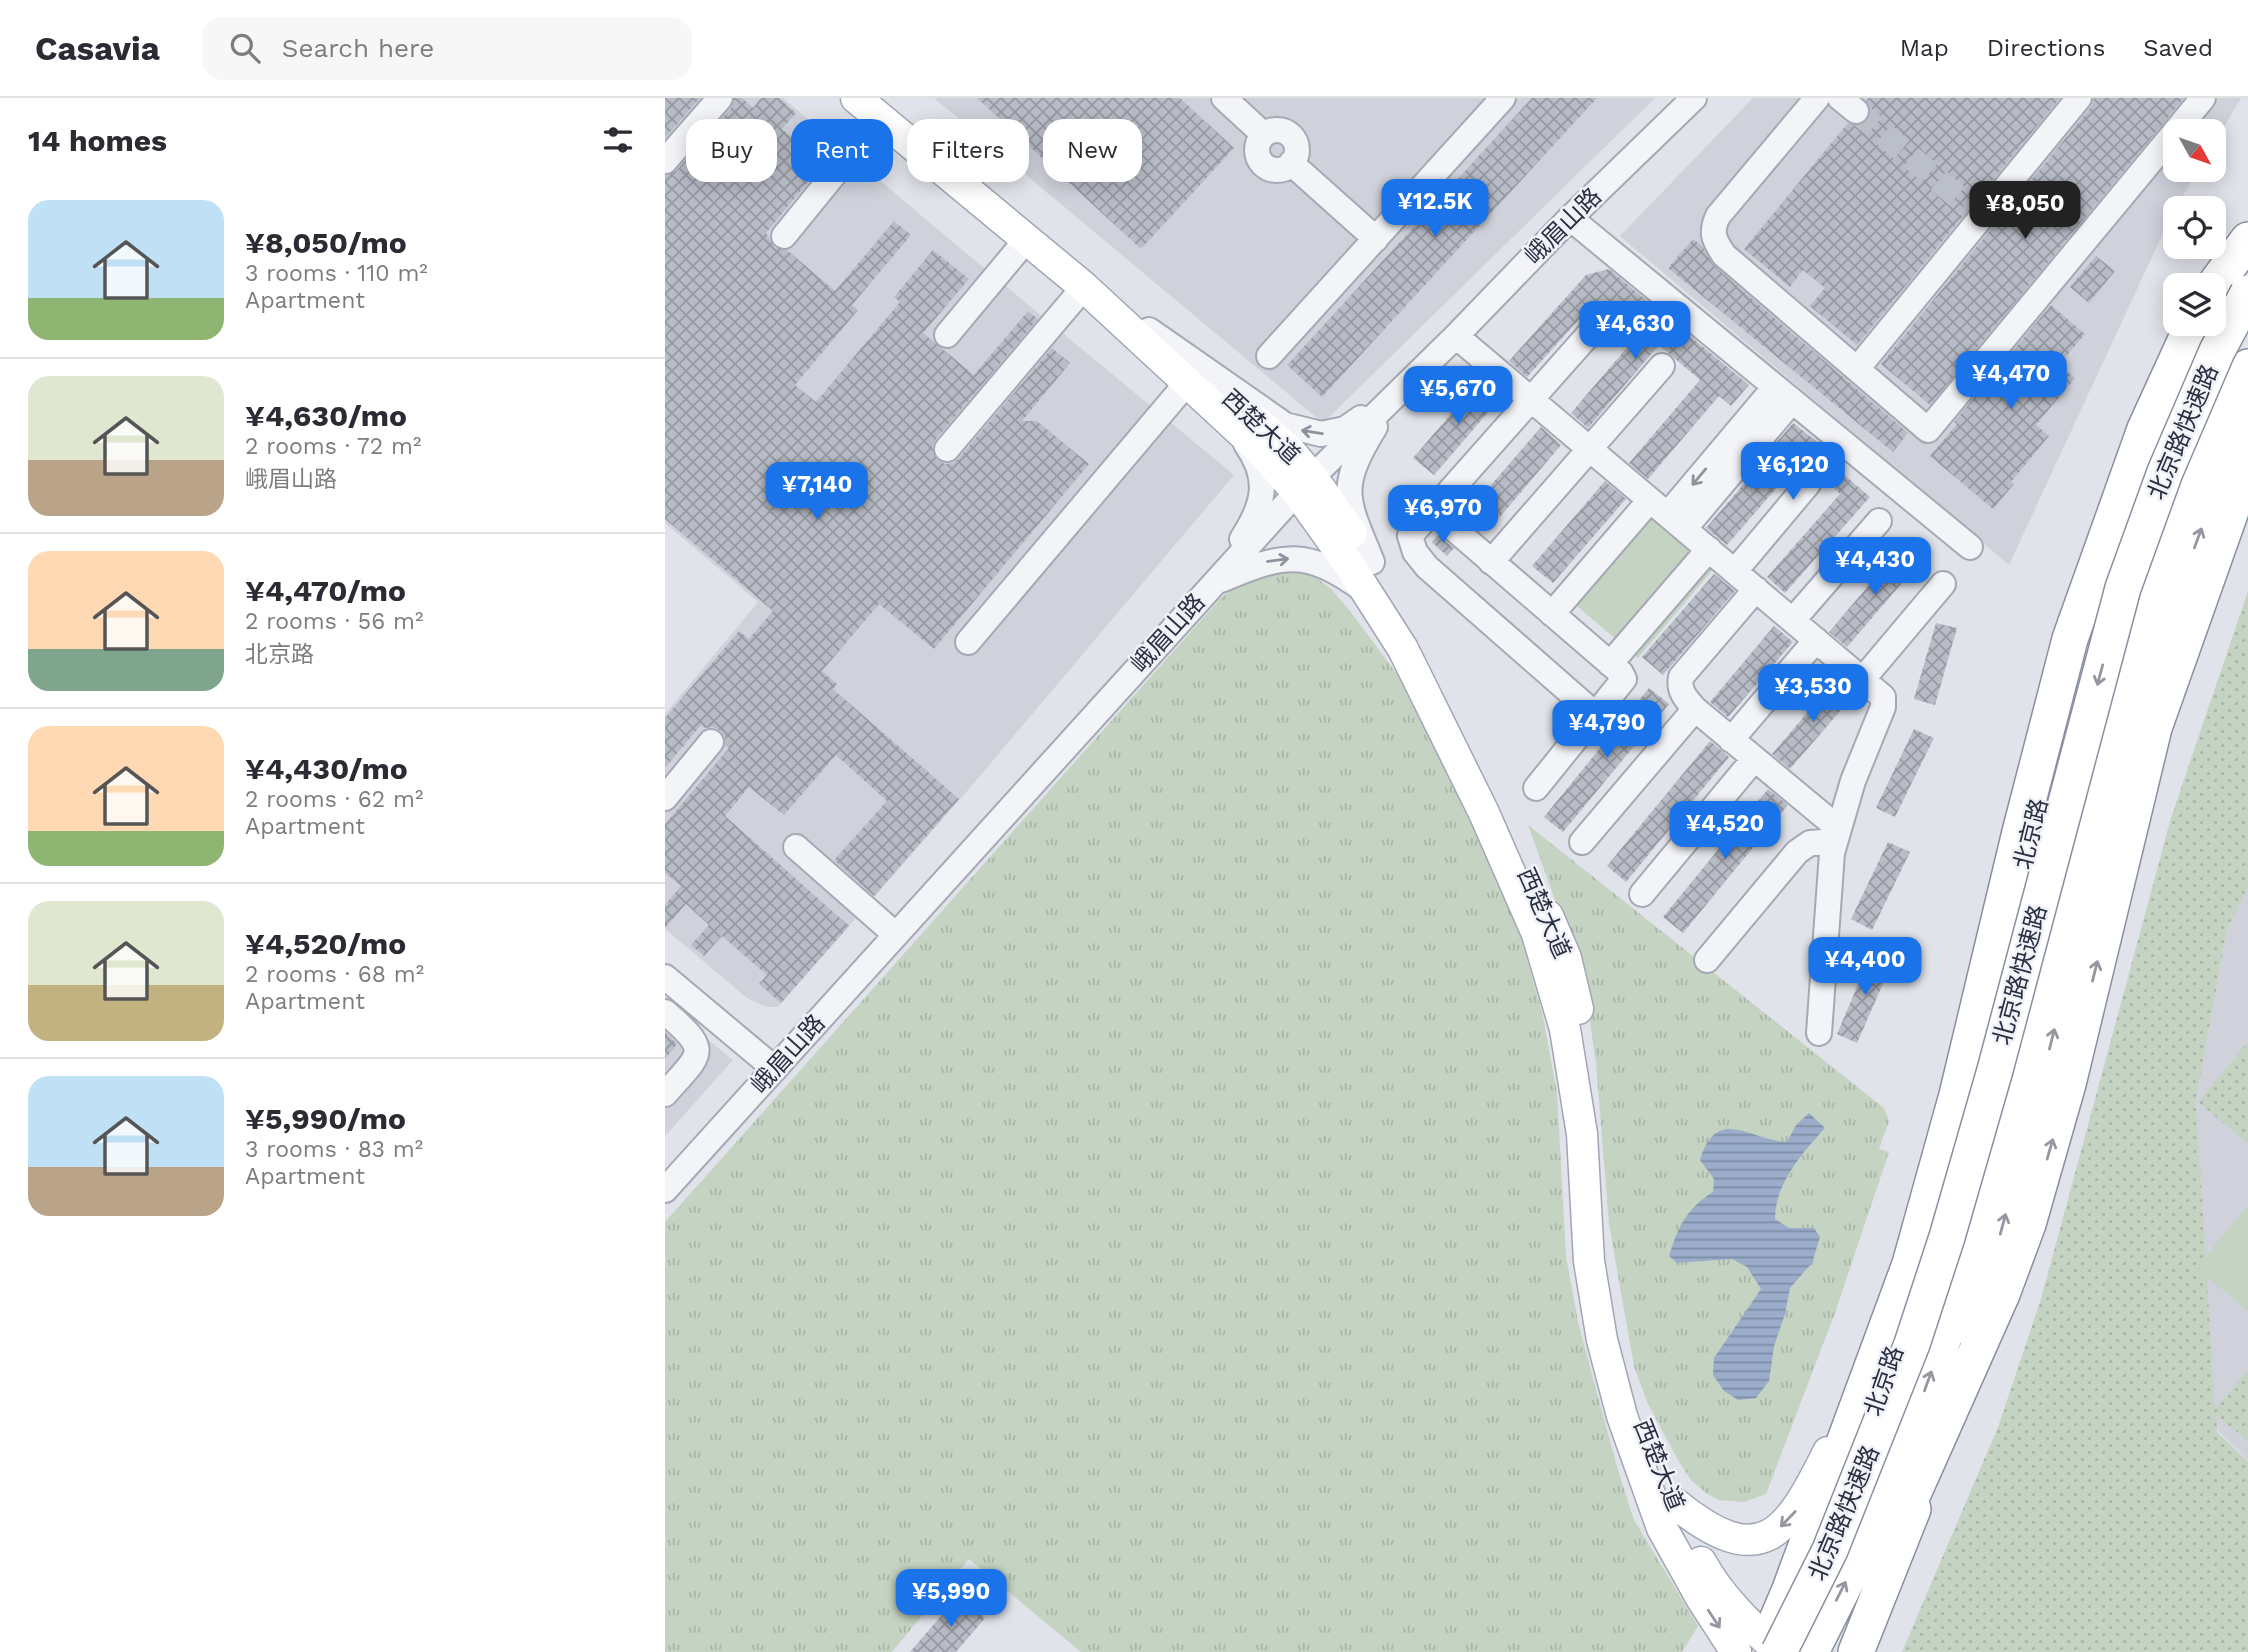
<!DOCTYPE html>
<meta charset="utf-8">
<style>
:root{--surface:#fff;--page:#f7f7f7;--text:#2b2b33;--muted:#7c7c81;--line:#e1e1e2;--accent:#1a73e8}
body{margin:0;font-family:"Work Sans","Noto Sans SC",sans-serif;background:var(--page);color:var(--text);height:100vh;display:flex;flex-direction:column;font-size:26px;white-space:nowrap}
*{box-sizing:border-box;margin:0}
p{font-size:23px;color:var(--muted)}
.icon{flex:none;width:38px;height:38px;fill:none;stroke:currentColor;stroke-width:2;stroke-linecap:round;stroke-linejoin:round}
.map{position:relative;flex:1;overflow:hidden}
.drawer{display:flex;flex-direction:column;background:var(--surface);width:665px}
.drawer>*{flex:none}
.guide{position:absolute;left:21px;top:21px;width:665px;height:63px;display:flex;gap:14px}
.needle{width:46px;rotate:130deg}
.fabs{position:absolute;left:1498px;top:21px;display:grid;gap:14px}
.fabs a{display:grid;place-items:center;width:63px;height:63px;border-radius:14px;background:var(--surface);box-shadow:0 4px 18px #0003;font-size:35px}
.price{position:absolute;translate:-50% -60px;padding:0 16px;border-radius:14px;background:var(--accent);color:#fff;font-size:23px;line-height:46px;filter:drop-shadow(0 2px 4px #0008)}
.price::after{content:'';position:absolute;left:50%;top:42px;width:21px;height:16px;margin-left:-10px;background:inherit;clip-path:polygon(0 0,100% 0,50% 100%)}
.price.selected{background:#222;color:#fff}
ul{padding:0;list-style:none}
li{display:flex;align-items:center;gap:21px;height:175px;padding:0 28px}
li+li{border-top:2px solid var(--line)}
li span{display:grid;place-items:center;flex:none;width:196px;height:140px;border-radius:21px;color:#555}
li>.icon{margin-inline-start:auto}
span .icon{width:84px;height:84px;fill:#fffc;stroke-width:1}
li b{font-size:30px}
h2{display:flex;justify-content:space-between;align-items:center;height:84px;padding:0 28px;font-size:30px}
.tag{padding:0 24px;border-radius:21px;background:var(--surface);box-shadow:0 4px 18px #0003;font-size:24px;line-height:63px}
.tag.selected{background:var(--accent);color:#fff}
header{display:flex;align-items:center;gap:42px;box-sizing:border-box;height:98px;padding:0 35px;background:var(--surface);border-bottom:2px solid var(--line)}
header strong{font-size:33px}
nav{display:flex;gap:38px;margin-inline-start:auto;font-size:24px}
.search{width:490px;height:63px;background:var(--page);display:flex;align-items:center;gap:18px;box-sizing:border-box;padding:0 24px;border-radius:21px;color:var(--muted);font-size:26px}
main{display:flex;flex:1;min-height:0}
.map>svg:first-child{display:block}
</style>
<header>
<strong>Casavia</strong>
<div class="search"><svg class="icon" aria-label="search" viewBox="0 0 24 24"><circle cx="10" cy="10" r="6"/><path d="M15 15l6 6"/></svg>Search here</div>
<nav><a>Map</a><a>Directions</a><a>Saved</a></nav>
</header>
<main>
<section class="drawer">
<h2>14 homes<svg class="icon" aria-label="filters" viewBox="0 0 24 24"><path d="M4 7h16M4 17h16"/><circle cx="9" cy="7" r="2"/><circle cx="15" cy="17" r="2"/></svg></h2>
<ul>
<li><span style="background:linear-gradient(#bfe0f5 70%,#8fb573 0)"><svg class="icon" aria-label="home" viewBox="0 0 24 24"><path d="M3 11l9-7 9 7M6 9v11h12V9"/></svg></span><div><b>¥8,050/mo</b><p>3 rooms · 110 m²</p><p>Apartment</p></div></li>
<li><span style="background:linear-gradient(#dfe7d0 60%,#b9a48a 0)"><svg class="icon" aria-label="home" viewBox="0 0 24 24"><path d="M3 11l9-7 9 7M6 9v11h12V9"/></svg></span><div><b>¥4,630/mo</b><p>2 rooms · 72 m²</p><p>峨眉山路</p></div></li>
<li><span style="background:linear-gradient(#ffd9b3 70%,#7fa58c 0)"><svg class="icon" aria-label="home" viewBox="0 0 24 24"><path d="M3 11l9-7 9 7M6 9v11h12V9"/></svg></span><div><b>¥4,470/mo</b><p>2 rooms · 56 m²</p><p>北京路</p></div></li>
<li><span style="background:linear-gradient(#ffd9b3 75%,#8fb573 0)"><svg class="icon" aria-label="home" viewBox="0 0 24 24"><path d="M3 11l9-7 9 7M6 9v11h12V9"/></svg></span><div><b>¥4,430/mo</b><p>2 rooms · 62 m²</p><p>Apartment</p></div></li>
<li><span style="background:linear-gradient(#dfe7d0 60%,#c2b280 0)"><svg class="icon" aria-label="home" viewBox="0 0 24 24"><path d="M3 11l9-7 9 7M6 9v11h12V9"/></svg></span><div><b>¥4,520/mo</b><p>2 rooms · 68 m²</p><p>Apartment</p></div></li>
<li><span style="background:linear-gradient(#bfe0f5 65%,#b9a48a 0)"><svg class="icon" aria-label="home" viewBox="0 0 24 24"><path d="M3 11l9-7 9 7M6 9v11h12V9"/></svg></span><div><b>¥5,990/mo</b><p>3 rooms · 83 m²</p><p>Apartment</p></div></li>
</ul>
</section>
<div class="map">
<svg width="1583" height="1554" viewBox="0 0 1583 1554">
<defs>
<pattern id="grass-tufts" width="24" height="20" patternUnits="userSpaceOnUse" patternTransform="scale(1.75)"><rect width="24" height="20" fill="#c4d3c2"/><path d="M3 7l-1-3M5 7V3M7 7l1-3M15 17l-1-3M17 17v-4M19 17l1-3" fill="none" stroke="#a8b5a8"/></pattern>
<pattern id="park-dots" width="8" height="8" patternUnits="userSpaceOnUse" patternTransform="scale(1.75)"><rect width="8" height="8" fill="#c4d3c2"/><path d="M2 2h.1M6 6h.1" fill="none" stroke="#a8b5a8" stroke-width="1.8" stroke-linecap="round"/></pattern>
<pattern id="water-rules" width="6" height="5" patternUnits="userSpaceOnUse" patternTransform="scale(1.75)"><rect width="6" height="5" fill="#9badca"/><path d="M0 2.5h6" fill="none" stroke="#7e8da6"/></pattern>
<pattern id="building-cross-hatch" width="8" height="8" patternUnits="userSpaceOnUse" patternTransform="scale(1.75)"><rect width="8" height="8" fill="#b8bcc6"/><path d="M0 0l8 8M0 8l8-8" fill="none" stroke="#9699a2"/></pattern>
</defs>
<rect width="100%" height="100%" fill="#e0e3e9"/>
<path fill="#cfd2db" d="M 0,0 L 118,0 L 278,136 L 569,377 L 303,692 L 113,909 L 102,909 L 82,900 L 0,831 L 0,616 L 93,504 L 0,425 Z
M 269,0 L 990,0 L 658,325 Z
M 1088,0 L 1576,0 L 1549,46 L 1549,33 L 1510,33 L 1510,72 L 1533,72 L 1505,120 L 1344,467 L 955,138 Z
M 1583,789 L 1583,1362 L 1550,1330 L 1531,1002 L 1562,832 Z
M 0,906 L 68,962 L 0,1038 Z"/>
<path fill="url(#grass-tufts)" d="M 618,472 L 648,477 L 666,491 L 685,513 L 743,591 L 850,818 L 878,918 L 892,995 L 901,1158 L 913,1224 L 952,1369 L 969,1422 L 1033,1528 L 1017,1554 L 416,1554 L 304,1461 L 227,1554 L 0,1554 L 0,1124 L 556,500 L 586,477 Z
M 863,727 L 1219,1010 L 1224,1023 L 1214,1051 L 1224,1054 L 1171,1212 L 1101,1396 L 1079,1404 L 1054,1402 L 1041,1395 L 1026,1382 L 1013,1362 L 982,1304 L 969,1268 L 944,1126 L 931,965 L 925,924 L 895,816 Z"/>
<path fill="url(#park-dots)" d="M 1583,493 L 1583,789 L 1562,832 L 1531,1002 L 1550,1311 L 1583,1272 L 1583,1343 L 1551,1317 L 1552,1334 L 1583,1363 L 1583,1554 L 1237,1554 L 1333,1329 L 1376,1201 L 1506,720 Z
M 1583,944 L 1583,1044 L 1582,1045 L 1533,1004 Z"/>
<path fill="#c4d3c2" d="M 983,411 L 1051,468 L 973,560 L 905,502 Z
M 1583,1107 L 1583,1213 L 1531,1170 Z"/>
<path fill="url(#water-rules)" d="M 1144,1015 L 1160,1030 C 1137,1055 1110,1086 1110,1121 L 1124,1130 L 1149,1130 L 1155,1139 L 1147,1165 L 1125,1190 L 1120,1216 L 1109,1248 L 1104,1283 L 1091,1300 L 1073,1302 L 1059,1293 L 1048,1277 L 1049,1260 L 1096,1191 L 1082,1169 L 1067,1161 L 1012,1165 L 1004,1158 C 1013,1129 1022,1110 1048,1094 L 1049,1081 L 1035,1062 C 1052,1006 1086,1043 1122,1044 L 1131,1027 Z"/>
<path fill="url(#building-cross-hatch)" d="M 0,0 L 35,0 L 0,40 Z
M 69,0 L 77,0 L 88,10 L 96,0 L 114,0 L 131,15 L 117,31 L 158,66 L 101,135 L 110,150 L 122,152 L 170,193 L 229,123 L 246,137 L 187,207 L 193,212 L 130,287 L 151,304 L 235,204 L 229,199 L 268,152 L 304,181 L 258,235 L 309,277 L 363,213 L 373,221 L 271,341 L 267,349 L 272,362 L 280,366 L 288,365 L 293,361 L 387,250 L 405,265 L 357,323 L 372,323 L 424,366 L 269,551 L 214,506 L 157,573 L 172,586 L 168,591 L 294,701 L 209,798 L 169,762 L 222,703 L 171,657 L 119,717 L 84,689 L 60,718 L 184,828 L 116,905 L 94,886 L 102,877 L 57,838 L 39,858 L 26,847 L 44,827 L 21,806 L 0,830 L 0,807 L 16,788 L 0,775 L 0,726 L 64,650 L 60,647 L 60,639 L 56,633 L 48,629 L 40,630 L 36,627 L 0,670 L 0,620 L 74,533 L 84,541 L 108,513 L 0,421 L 0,77 L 11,73 L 66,10 Z
M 312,0 L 515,0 L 569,50 L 476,151 Z
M 867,0 L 932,0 L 657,299 L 622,267 Z
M 1204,0 L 1395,0 L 1192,247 L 1145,208 L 1160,190 L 1138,172 L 1125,189 L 1079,151 L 1183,25 L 1196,27 L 1202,23 L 1206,15 L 1201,3 Z
M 1429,0 L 1519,0 L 1265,307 L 1216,266 L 1426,9 Z
M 1028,141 L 1037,148 L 1047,165 L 1055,173 L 1243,335 L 1228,354 L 1003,170 Z
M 1431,158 L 1450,173 L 1424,205 L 1405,189 Z
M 944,171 L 1084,287 L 1066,308 L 1054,298 L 983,381 L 964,365 L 1035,282 L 994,247 L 923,330 L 906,315 L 977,232 L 949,208 L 943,215 L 928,206 L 862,279 L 844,263 L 921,177 Z
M 1386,207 L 1420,236 L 1394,267 L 1410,280 L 1371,327 L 1384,338 L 1346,384 L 1349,386 L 1328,411 L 1265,358 L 1292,326 L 1289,324 Z
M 817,280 L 838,297 L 769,377 L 748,360 Z
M 1128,325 L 1176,362 L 1170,369 L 1205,399 L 1120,495 L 1102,479 L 1175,396 L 1152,374 L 1135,363 L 1062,447 L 1041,430 L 1114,345 L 1112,344 Z
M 876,329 L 896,347 L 823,433 L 802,415 Z
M 940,383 L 961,401 L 888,485 L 867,468 Z
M 773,437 L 789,450 L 782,458 L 767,444 Z
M 1237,448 L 1255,464 L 1182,549 L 1164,534 Z
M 1049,476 L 1070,493 L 998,577 L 977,559 Z
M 1271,525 L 1292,530 L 1270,607 L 1249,601 Z
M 1109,528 L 1128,544 L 1063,619 L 1045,604 Z
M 1171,581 L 1189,597 L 1125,671 L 1107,656 Z
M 984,590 L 1004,606 L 898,734 L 879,719 Z
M 1249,631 L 1269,640 L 1230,719 L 1211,710 Z
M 1045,643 L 1064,659 L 961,784 L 942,768 Z
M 1103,691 L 1123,707 L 1018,835 L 998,819 Z
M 1223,744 L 1245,754 L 1207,832 L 1186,821 Z
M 1207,854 L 1228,863 L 1192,945 L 1172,936 Z
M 0,934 L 12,946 L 0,961 Z
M 294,1497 L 320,1520 L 291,1554 L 245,1554 Z"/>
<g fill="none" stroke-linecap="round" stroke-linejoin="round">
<path stroke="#bbbfc7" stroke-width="24" stroke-dasharray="24 12" stroke-linecap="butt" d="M 1191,13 L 1311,114"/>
<g stroke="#a5a9b3" stroke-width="28">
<path id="minor" d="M 559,0 L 598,36
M 1152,0 L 1053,118 C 1045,135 1049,142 1059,157 L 1263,332 L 1538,0
M 1175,0 L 1191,13
M592 52a20 20 0 1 1 40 0a20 20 0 1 1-40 0Z
M 0,63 L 55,0
M 626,65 L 711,141
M 905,120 L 1305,449
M 119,138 L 215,20
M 484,232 L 620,327 L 656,336 L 680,331 L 696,320
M 282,237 L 362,141
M 791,238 L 1218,599 L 1218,609 L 1188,683 L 1167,755 L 1154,935
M 604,258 L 838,0
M 1192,271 L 1414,0
M 282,351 L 419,189
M 767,412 L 956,575 L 959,581 L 871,690
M 1003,416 L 1110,289
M 1020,430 L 1127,303
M 577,441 C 599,407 606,381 581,346
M 707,464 C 681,400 672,391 710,329
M 826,464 L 997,268
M 1070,473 L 1143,386
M 556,482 C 620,455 641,450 700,493
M 1091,491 L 1016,579 C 1013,593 1021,601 1030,611 L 1173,730
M 887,516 L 985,402
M 1128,522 L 1214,423
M 303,544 L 521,286
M 945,566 L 1044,451
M 1198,581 L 1278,486
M 931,617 L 762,469 L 750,454 L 745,438 L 933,226
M 1066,642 L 1151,542
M 0,700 L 46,644
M 917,744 L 1030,611
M 131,749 L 231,837
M 977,796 L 1089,661
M 1042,862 L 1132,754 L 1145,745 L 1169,743
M 0,879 L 110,971
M 0,914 C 47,954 37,954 0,996
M 0,1092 L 632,394 L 791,238 L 905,120 L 1029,0"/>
</g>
<g stroke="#a0a6b5" stroke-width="33">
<path id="major" d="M 191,0 L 419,189 L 593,350 L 632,394 L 685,468 L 738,551 L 819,715 L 872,836 L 900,931 L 917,1036 L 924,1163 L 937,1242 L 957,1318 L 997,1430 L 1036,1500 L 1071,1554
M 593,324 L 625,353 L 647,379 L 687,435
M 883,818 L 901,860 L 913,911
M 1306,1234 L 1370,1007 L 1477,594 L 1581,314
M 1011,1406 C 1096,1475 1122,1437 1163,1354
M 1036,1464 C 1055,1499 1085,1528 1115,1554"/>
</g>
<g stroke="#888fa0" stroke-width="38">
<path id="highway" d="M 1549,188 L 1583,142
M 1232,1432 L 1337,1196 L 1363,1126 L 1403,986 L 1489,630 L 1583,365
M 1106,1536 L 1124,1494 L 1245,1166 L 1292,997 L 1355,734 L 1405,541 L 1480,331 L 1528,226
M 1146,1554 L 1194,1458 L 1231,1370 L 1290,1209 L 1338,1049 L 1378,890 L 1437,672 L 1476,540 L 1531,387 L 1583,269
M 1191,1554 L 1248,1411"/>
</g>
<use href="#minor" stroke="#f3f4f8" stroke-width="24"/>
<use href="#major" stroke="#fff" stroke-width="30"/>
<use href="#highway" stroke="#fff" stroke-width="35"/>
<g stroke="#888fa0" stroke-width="38" stroke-linecap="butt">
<path id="highway-bridge" d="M 1114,1554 L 1165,1452 L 1247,1246 L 1282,1139 L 1330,972 L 1458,490 L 1500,374 L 1552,253 L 1583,195"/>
</g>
<use href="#highway-bridge" stroke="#fff" stroke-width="35"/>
</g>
<defs><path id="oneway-shaft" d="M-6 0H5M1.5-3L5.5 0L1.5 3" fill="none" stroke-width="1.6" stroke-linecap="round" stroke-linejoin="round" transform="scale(1.75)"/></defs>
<g stroke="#8e929c">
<use href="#oneway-shaft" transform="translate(647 334) rotate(-171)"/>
<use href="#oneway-shaft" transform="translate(1034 379) rotate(130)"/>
<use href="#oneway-shaft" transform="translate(613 462) rotate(-8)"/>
</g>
<g stroke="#9497a0">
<use href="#oneway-shaft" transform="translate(1533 440) rotate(-70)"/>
<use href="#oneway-shaft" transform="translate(1435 577) rotate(105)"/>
<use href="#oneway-shaft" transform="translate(1430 873) rotate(-76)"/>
<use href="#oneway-shaft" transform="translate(1387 941) rotate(-76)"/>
<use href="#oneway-shaft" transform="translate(1385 1051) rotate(-74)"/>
<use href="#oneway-shaft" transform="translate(1338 1126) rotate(-75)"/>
<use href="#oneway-shaft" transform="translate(1263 1283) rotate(-70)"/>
<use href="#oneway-shaft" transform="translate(1123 1421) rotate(134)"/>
<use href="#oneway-shaft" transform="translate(1176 1493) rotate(-63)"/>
<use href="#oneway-shaft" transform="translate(1049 1521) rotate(57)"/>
</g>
<g text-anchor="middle" stroke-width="5" stroke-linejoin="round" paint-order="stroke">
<g font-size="24" fill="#292f41" stroke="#f0f2f7">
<text transform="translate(898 128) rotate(-45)" y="8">峨眉山路</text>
<text transform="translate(596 329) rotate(43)" y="8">西楚大道</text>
<text transform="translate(1518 334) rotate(-67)" y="8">北京路快速路</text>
<text transform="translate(503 535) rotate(-48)" y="8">峨眉山路</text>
<text transform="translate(1366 736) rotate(-76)" y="8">北京路</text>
<text transform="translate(879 815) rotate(66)" y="8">西楚大道</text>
<text transform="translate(1355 877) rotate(-75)" y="8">北京路快速路</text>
<text transform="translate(123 956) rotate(-48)" y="8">峨眉山路</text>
<text transform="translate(1219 1283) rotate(-71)" y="8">北京路</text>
<text transform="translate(994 1367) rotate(68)" y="8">西楚大道</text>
<text transform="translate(1179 1415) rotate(-67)" y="8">北京路快速路</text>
</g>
</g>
</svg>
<div class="fabs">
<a><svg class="needle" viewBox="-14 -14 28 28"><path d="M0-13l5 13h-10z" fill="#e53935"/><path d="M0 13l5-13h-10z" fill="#7c7c81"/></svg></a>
<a><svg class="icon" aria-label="locate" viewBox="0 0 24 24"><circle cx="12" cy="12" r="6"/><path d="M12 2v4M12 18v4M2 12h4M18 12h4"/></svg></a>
<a><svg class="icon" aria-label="layers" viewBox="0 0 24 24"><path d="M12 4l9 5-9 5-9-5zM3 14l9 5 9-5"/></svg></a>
</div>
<b class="price" style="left:770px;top:141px">¥12.5K</b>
<b class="price selected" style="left:1360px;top:143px">¥8,050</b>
<b class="price" style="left:970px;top:263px">¥4,630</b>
<b class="price" style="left:1346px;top:313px">¥4,470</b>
<b class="price" style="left:793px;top:328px">¥5,670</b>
<b class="price" style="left:1128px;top:404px">¥6,120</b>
<b class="price" style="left:152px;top:424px">¥7,140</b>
<b class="price" style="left:778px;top:447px">¥6,970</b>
<b class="price" style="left:1210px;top:499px">¥4,430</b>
<b class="price" style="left:1148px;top:626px">¥3,530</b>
<b class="price" style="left:942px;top:662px">¥4,790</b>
<b class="price" style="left:1060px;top:763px">¥4,520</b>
<b class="price" style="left:1200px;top:899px">¥4,400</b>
<b class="price" style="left:286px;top:1531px">¥5,990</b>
<div class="guide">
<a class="tag">Buy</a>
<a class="tag selected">Rent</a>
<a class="tag">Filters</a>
<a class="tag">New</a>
</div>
</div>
</main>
